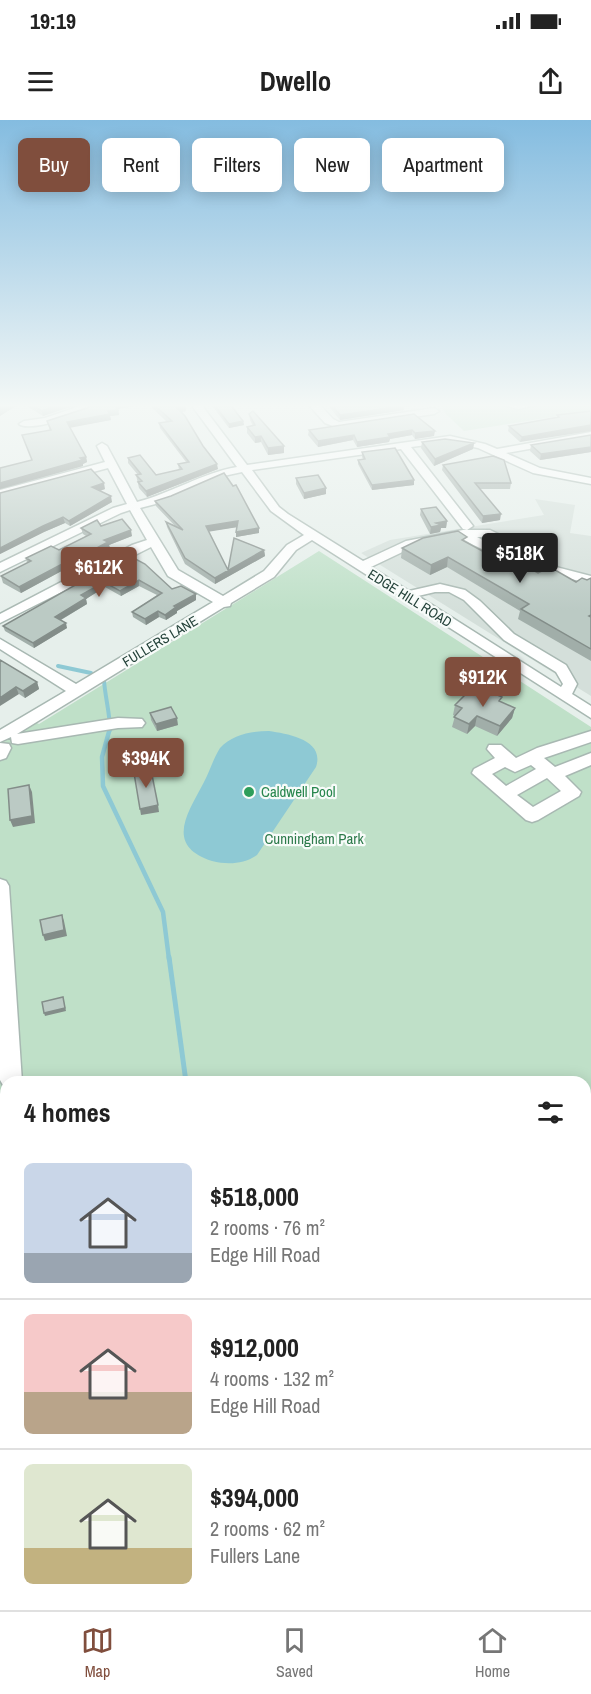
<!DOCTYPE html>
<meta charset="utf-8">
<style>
:root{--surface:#fff;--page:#f2f2f2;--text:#222;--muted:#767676;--line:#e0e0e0;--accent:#804e3d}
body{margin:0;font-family:"Archivo Narrow",sans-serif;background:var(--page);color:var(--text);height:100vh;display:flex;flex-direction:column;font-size:22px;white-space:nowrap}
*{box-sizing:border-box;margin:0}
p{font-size:20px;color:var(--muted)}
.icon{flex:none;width:33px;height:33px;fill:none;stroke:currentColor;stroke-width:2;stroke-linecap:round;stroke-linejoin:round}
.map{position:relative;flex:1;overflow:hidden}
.side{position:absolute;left:0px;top:956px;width:591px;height:536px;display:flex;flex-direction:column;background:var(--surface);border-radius:18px 18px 0 0;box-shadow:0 3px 15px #0003}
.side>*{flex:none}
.guide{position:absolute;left:18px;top:18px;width:555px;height:54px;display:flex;gap:12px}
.price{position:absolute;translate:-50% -51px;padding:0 14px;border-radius:6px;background:var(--accent);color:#fff;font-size:20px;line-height:39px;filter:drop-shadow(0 2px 3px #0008)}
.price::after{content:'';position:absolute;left:50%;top:36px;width:18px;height:14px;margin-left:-9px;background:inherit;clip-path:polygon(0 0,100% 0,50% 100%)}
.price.on{background:#222;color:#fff}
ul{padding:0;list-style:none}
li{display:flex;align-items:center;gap:18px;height:150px;padding:0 24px}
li+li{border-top:2px solid var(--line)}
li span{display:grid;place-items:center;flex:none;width:168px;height:120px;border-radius:9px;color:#555}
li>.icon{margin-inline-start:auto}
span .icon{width:72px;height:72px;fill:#fffc;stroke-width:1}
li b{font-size:26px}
h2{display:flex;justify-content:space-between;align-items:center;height:72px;padding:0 24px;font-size:26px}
.pill{padding:0 21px;border-radius:9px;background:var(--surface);box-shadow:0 3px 15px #0003;font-size:21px;line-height:54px}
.pill.on{background:var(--accent);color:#fff}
.status{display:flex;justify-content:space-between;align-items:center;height:42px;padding:0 30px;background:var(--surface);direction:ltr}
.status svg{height:16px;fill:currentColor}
header{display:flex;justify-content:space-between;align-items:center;height:78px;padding:0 24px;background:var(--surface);font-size:27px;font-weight:800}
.tab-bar{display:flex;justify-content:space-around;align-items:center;height:84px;border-top:2px solid var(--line);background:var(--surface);font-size:16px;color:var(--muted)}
.tab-bar a{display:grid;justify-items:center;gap:3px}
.tab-bar .on{color:var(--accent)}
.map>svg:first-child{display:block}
</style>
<div class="status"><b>19:19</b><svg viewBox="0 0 49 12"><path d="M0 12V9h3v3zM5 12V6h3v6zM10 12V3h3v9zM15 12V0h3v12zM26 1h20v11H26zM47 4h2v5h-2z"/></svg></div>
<header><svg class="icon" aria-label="menu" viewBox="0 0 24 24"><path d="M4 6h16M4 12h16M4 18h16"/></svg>Dwello<svg class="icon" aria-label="share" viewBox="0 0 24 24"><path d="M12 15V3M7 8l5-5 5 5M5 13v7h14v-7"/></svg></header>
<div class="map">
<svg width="591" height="1490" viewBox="0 0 591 1490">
<rect width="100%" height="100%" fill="#e6efeb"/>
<path fill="#d4dfda" d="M 535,379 L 575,385 L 570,413 L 591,416 L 591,576 L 361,433 L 390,420 L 544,395 Z"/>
<path fill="#bfe0c8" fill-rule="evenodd" d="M 439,283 L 591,283 L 591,291 L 464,311 L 446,294 Z
M 319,431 L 591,607 L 591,1490 L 0,1490 L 0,623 L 33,601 L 39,604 ZM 6,962 L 585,962 L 585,1485 L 6,1485 Z"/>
<path fill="#8ec9d4" d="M 269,611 C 289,614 325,620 316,647 L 257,735 C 244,744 228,745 212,741 C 164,725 188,693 204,662 C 210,651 213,639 220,628 C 232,615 251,611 269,611 Z"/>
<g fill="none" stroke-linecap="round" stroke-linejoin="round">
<path stroke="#8ec9d4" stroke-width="4" d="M 58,546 L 91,553
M 104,560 C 105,577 110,593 110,610"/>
<path stroke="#8ec9d4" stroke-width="4.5" d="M 110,608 L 102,637 L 103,666 L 163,792 L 169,839"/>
<path stroke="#8ec9d4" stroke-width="5" d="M 169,837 L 186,962"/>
<path stroke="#8ec9d4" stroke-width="7" d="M 281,1485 L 282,1490"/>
<g stroke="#a8b8b2" stroke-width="3">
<path id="minor" d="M 89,283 L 104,283 C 92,292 30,313 19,304 L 24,301 L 45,298 Z
M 190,283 L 200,283 L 247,345 L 450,316 L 485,324 L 497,329 L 591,312 L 591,318 L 506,333 L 540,348 L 591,358 L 591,364 L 533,353 L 478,328 L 450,322 L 411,327 L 473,406 L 467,410 L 463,409 L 401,329 L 252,350 L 279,387 L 288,394 L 363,441 L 406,421 L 463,410 L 490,410 L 537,433 L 531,437 L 527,436 L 484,417 L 477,417 C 513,437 551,446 591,456 L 591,464 C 545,452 502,442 461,418 L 413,427 L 371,447 L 409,471 L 440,464 L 465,470 L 480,481 L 514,514 L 566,545 L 577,564 L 572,574 L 591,586 L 591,598 L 312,420 L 296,430 L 274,457 L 231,483 L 230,486 L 224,487 L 17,614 L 118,598 L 142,599 L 145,603 L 142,607 L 118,608 L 18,624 L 12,623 L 11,617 L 0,622 L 0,610 L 66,571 L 0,529 L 0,519 L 76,564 L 213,482 L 168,456 L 151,427 L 0,503 L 0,494 L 132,425 L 147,420 L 130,390 L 121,393 L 0,452 L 0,443 L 113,388 L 127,384 L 108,348 L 0,377 L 0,370 L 105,342 L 97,326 L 102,323 L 107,326 L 137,382 C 172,373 202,353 237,347 ZM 242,352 L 271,391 L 304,415 L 287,425 L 264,451 L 223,476 L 178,450 L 140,388 L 171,380 L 219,357 ZM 435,472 L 449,472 L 464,480 L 504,520 L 556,552 L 563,564 L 561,567 L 418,476 Z
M 307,283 L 318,283 L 333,299 L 339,302 L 434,288 L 439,291 L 434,294 L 338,308 L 325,303 Z
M 498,283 L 545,283 L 518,289 Z
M 591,611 L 591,622 L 544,638 L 555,647 L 591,633 L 591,645 L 565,656 L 581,672 L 579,676 L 538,700 L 532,702 L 526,700 L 472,653 L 474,649 L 495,638 L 487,629 L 489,625 L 501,625 L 516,638 L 537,628 ZM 531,645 L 536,649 L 506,666 L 492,654 L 505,647 L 515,652 ZM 547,658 L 561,671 L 533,687 L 517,675 Z
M 0,623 L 9,624 L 11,628 L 6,638 L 0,640 Z
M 0,759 L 6,761 L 9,766 L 22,962 L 6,962 L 6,970 L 0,960 Z
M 6,1006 L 6,1038 L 0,1040 L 0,1008 Z
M 591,1120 L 591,1146 L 585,1148 L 585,1122 Z
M 52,1485 L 88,1485 L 85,1490 L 50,1490 Z"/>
</g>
<use href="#minor" fill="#fff" fill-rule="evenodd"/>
</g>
<path fill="#a1aea9" d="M 22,283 L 82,283 L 43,296 Z
M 96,283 L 183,283 L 185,286 L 186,291 L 181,292 L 218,349 L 147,377 L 139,368 L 136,355 L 138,355 L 128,343 L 128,338 L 156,355 L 179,350 L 178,344 L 186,342 L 160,308 L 159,303 L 167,302 L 148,284 L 118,289 L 119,295 L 110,296 L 111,300 L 70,307 L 86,337 L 87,342 L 83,344 L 83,346 L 0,369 L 0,348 L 32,340 L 22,315 L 50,311 L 47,301 L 87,288 Z
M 210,283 L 229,283 L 243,301 L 244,305 L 229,308 Z
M 326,283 L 416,283 L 416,285 L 404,287 L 404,290 L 340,300 Z
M 591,291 L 520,322 L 508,311 L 509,306 L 557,297 L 557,295 Z
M 249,294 L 284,326 L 284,333 L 268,335 L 261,322 L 255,323 L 247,313 L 247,307 L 253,306 L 250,300 Z
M 414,294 L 434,316 L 415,319 L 412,315 L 390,319 L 389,322 L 357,327 L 353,320 L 318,327 L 308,315 L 309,310 Z
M 591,315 L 591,332 L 540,340 L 530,331 L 531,325 Z
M 422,322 L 474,323 L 473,329 L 434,346 L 421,328 Z
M 362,332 L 414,365 L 372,370 L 358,344 L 358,340 L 363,339 L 362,337 Z
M 443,345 L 511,363 L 510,369 L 480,369 L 500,400 L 482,403 L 442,350 Z
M 296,358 L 326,368 L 326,374 L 304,379 L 296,364 Z
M 105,369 L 100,371 L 112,382 L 70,406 L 65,403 L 44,412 L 0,434 L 0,373 Z
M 155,381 L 259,408 L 259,413 L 236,417 L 237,407 L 209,411 L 228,450 L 264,430 L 265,436 L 215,464 L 185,444 L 167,407 L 166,402 L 175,406 L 156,386 Z
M 421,389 L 447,401 L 446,408 L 441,408 L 440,412 L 430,414 L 420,395 Z
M 101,406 L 132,416 L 109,425 L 110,428 L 82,444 L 80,441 L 21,473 L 3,463 L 1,456 L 27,443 L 26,438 L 59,430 L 86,416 L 83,414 L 81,408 Z
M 466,422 L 504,443 L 538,453 L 576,462 L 587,460 L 591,458 L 591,541 L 518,499 L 520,491 L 447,447 L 430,455 L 401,438 L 402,428 Z
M 128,435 L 172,469 L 196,480 L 177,491 L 177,493 L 166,500 L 159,497 L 146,505 L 133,497 L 132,492 L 157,475 L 139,466 L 121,476 L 105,467 L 86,479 L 87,484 L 61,500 L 67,508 L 34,528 L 5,511 L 3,506 Z
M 0,540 L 37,562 L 39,569 L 25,578 L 19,574 Z
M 501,582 L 515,588 L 512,598 L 497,616 L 475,606 L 467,614 L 452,607 L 455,596 L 453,595 L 455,585 Z
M 150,593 L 178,605 L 157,611 L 151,600 Z"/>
<path fill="#838d89" d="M 11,283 L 21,283 L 0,296 L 0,290 Z
M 65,283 L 82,283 L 43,296 L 42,291 Z
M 122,283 L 148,283 L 148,284 L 116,289 L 115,284 Z
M 404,283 L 416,283 L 416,285 L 404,287 L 404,290 L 340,300 L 340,295 Z
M 185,286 L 186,291 L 176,293 L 176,287 Z
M 118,290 L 119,295 L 110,296 L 111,300 L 69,308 L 67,302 L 108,291 Z
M 243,301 L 244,305 L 229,308 L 229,304 Z
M 591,305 L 591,311 L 520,322 L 522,317 Z
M 412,310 L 412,315 L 390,319 L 389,322 L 357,327 L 357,322 L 388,314 Z
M 435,311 L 434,316 L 415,319 L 415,313 Z
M 354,315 L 353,320 L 318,327 L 318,321 Z
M 261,316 L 261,322 L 255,323 L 255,317 Z
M 474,323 L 473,329 L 434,346 L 435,339 Z
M 284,326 L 284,333 L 268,335 L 268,328 Z
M 591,327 L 591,332 L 540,340 L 541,334 Z
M 86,337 L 87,342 L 83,344 L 83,346 L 0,369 L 0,363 Z
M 217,344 L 218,349 L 147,377 L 146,371 Z
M 414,360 L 414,365 L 372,370 L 372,365 Z
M 104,363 L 105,369 L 93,373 L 92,367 Z
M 326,368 L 326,374 L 304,379 L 304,373 Z
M 111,376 L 112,382 L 70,406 L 69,401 Z
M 501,394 L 500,400 L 482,403 L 483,396 Z
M 63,397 L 65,403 L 44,412 L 0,434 L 0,428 L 43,406 Z
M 238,401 L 238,407 L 207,412 L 206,406 Z
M 447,401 L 446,408 L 441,408 L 440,412 L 430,414 L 431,407 L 436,403 Z
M 259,408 L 259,413 L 236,417 L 236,412 Z
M 131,410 L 132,416 L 109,425 L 110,428 L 82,444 L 80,437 L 104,420 Z
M 264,430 L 265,436 L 215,464 L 215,458 Z
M 79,435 L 80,441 L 21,473 L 19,467 Z
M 448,437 L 447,447 L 430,455 L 431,445 Z
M 139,460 L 139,466 L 121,476 L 120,471 Z
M 104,462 L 105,467 L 86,479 L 87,484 L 57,502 L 55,497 L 81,475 Z
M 196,474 L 196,480 L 177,491 L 177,493 L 166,500 L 165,495 L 174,486 Z
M 158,491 L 159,497 L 146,505 L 145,499 Z
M 66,503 L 67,508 L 34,528 L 33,523 Z
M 37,562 L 39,569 L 25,578 L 23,571 Z
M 16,567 L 19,574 L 0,586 L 0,578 Z
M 515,588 L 512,598 L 497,616 L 500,606 Z
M 477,596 L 475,606 L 467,614 L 469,604 Z
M 177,598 L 178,605 L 157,611 L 156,604 Z
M 29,665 L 32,672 L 35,703 L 13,707 L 10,700 Z
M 158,685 L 159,692 L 141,695 L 140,689 Z
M 62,795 L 64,801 L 67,816 L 45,821 L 43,815 Z
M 63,877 L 66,891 L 45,896 L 44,893 Z"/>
<path fill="#bbcac4" stroke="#838d89" stroke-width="1.5" d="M 0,283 L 11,283 L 0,290 Z
M 30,283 L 65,283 L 42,291 Z
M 96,283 L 122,283 L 115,284 L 118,290 L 108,291 L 110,294 L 67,302 L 86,337 L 80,338 L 82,340 L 0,363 L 0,348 L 32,340 L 22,315 L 51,310 L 47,301 L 87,288 Z
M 152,283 L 183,283 L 185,286 L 176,287 L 185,296 L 203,326 L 217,344 L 146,371 L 138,362 L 142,361 L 136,355 L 141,354 L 128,338 L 140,335 L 156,355 L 182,349 L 178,344 L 189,342 L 159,303 L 172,301 Z
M 213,283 L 229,283 L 243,301 L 229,304 Z
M 330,283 L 404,283 L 402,284 L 404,286 L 340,295 Z
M 253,291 L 284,326 L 268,328 L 261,316 L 255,317 L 247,307 L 255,305 L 249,294 Z
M 591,291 L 591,305 L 522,317 L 509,306 L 559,297 L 557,295 Z
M 414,294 L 435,311 L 415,313 L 412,310 L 388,314 L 390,317 L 357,322 L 354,315 L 318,321 L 309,310 Z
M 591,315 L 591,327 L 541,334 L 531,325 Z
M 445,319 L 474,323 L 435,339 L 422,322 Z
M 395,328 L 414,360 L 372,365 L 358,340 L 365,339 L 362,332 Z
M 493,336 L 504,340 L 511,363 L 475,363 L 501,394 L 483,396 L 443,345 Z
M 91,349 L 104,363 L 92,367 L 111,376 L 69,401 L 63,397 L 43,406 L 0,428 L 0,373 Z
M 224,353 L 233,366 L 236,365 L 259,408 L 236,412 L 238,401 L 206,406 L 228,450 L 234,418 L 264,430 L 215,458 L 185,438 L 166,402 L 183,410 L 155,381 L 171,376 Z
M 318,355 L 326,368 L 304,373 L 296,358 Z
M 436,387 L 447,401 L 436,403 L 441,405 L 431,407 L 421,389 Z
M 122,399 L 131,410 L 104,420 L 108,422 L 80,437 L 79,435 L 19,467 L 1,456 L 31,441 L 26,438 L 51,426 L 59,430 L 91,414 L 81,408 L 97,400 L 101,406 Z
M 458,411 L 467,417 L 462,420 L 504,443 L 512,439 L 538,453 L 550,447 L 576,462 L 582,458 L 587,460 L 591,458 L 591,495 L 589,496 L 591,497 L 591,529 L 521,489 L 529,484 L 448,437 L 431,445 L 402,428 L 423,418 Z
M 128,435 L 145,444 L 172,469 L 181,466 L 196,474 L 174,486 L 176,487 L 165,495 L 158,491 L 145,499 L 132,492 L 162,473 L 139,460 L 120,471 L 104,462 L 81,475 L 86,478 L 55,497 L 66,503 L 33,523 L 3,506 Z
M 0,540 L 37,562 L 23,571 L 16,567 L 0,578 Z
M 471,569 L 480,573 L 484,569 L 502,577 L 499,581 L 515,588 L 500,606 L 477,596 L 469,604 L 454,597 L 462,588 L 455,585 Z
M 171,587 L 177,598 L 156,604 L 150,593 Z
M 151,650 L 158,685 L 140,689 L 134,653 Z
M 29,665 L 32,696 L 10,700 L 8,669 Z
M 62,795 L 64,810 L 43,815 L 40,800 Z
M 63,877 L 65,888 L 44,893 L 42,882 Z"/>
<linearGradient id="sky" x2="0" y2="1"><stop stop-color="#84bce0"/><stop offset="0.58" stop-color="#f4f8f6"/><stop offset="1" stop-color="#f4f8f6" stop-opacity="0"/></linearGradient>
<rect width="591" height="492" fill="url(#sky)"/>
<circle fill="#2e9e5b" stroke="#f7fbf9" stroke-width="2" cx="249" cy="672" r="6"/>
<g text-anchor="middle" stroke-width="4.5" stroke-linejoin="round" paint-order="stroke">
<g font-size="14" fill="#24423a" stroke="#f7fbf9">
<text transform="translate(410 478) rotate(32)" y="5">EDGE HILL ROAD</text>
<text transform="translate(160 521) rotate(-31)" y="5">FULLERS LANE</text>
</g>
<g font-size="15" fill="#27864d" stroke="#f7fbf9" text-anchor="start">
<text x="261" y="677">Caldwell Pool</text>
</g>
<g font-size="15" fill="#2d7a4b" stroke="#f7fbf9">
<text x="314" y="724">Cunningham Park</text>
</g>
</g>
</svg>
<b class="price on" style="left:520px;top:464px">$518K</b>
<b class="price" style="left:99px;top:478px">$612K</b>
<b class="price" style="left:483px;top:588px">$912K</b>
<b class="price" style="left:146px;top:669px">$394K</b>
<div class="guide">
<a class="pill on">Buy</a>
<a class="pill">Rent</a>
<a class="pill">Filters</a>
<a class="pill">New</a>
<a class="pill">Apartment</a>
</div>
<section class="side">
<h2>4 homes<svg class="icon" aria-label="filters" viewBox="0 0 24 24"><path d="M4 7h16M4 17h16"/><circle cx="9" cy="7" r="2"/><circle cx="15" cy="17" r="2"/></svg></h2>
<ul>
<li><span style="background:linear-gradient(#c9d6e8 75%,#9aa5b1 0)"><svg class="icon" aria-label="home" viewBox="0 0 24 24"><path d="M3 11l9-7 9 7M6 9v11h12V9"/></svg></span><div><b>$518,000</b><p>2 rooms · 76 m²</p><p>Edge Hill Road</p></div></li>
<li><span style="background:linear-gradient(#f6c9c9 65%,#b9a48a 0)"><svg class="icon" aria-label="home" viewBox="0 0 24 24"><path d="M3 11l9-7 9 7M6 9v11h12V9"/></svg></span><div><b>$912,000</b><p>4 rooms · 132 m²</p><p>Edge Hill Road</p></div></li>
<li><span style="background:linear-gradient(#dfe7d0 70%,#c2b280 0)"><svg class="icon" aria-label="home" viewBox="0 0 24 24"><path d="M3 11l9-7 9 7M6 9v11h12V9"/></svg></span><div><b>$394,000</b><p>2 rooms · 62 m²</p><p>Fullers Lane</p></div></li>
</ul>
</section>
</div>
<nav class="tab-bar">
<a class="on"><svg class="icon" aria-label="map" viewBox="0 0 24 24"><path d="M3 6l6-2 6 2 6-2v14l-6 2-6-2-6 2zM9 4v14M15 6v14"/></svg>Map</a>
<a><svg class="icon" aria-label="saved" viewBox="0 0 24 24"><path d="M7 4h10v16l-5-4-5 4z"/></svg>Saved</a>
<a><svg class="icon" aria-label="home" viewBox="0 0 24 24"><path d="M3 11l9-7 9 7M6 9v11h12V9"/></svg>Home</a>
</nav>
